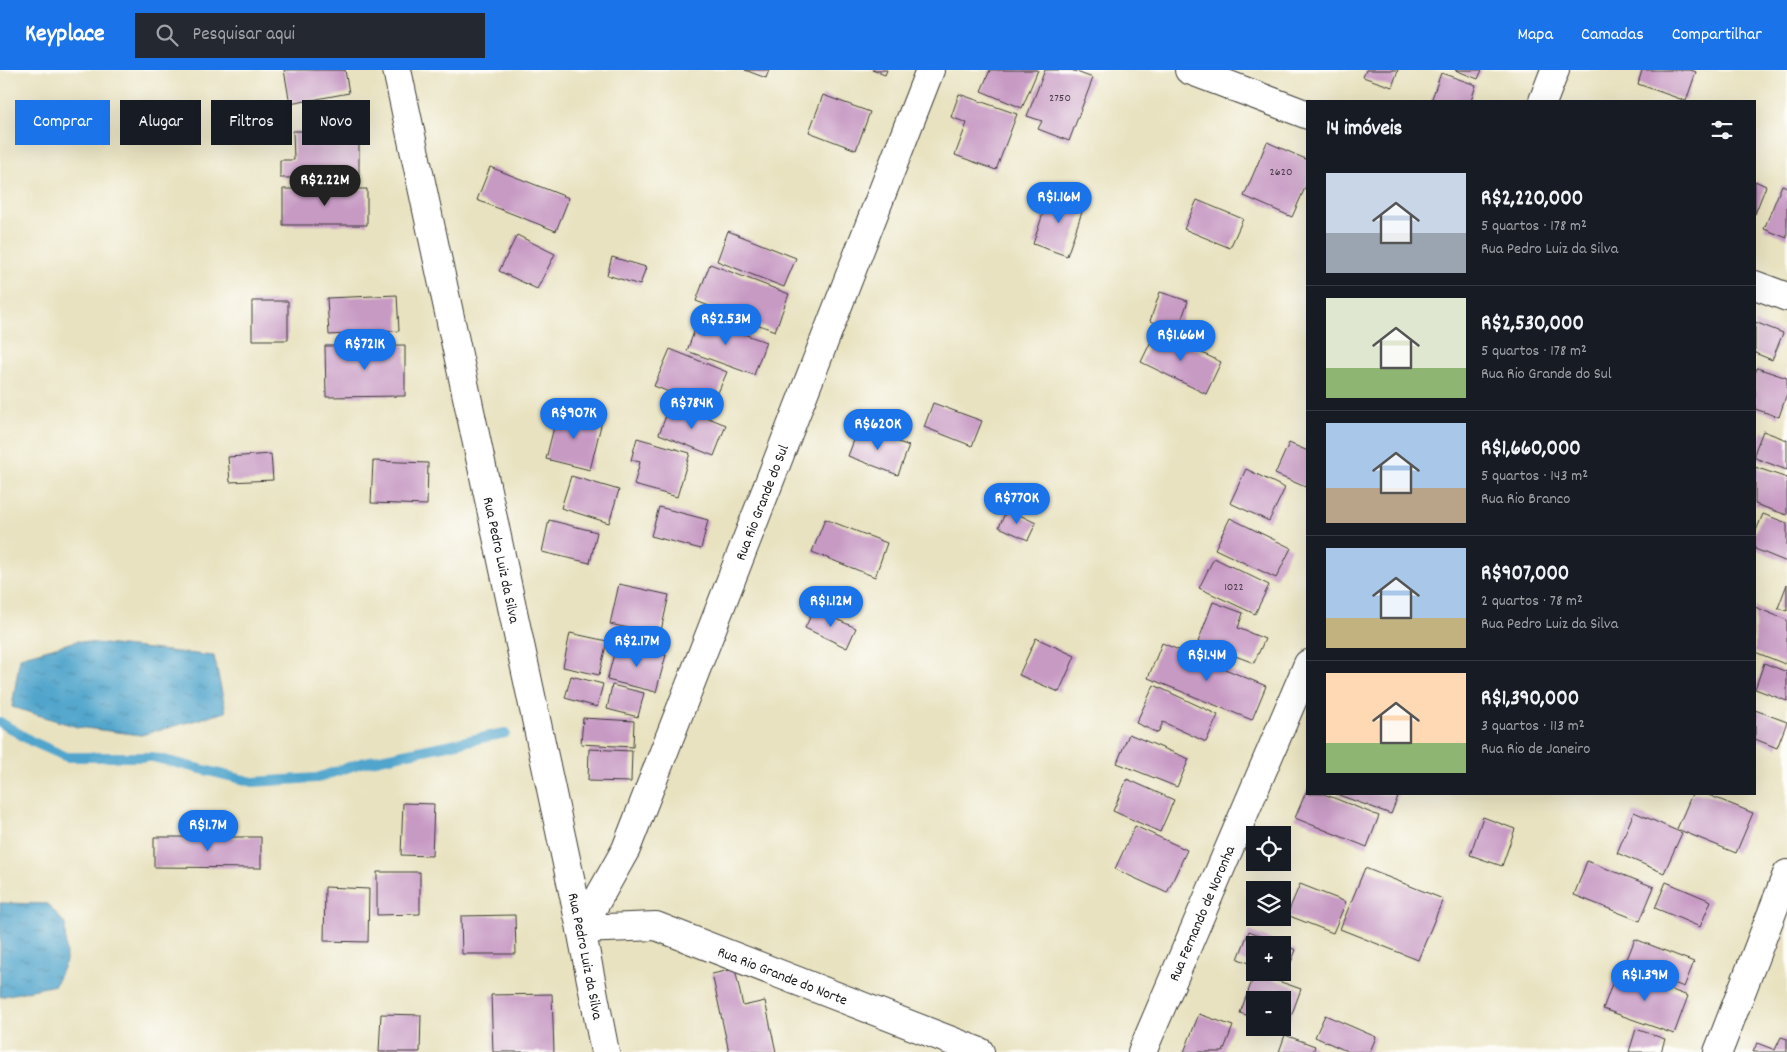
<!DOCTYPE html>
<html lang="pt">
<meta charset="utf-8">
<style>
:root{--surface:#171b24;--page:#242831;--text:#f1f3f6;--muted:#9ea1a6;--line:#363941;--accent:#1a73e8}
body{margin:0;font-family:Dekko,sans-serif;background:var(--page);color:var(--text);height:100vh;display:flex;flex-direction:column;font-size:19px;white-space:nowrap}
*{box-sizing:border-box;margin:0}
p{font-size:16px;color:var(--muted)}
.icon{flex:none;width:28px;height:28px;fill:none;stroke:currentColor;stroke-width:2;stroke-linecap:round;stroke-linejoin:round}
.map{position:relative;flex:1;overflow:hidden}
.sheet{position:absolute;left:1306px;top:30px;width:450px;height:695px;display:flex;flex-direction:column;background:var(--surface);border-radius:0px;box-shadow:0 5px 20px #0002}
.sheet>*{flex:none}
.banner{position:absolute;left:15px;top:30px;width:475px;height:45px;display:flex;gap:10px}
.fabs{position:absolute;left:1246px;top:756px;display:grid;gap:10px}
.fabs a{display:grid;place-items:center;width:45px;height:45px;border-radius:0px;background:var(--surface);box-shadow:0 5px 20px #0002;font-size:25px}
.price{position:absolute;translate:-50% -42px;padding:0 11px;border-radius:18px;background:var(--accent);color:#fff;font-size:16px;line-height:32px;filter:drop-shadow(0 1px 2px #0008)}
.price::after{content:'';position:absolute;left:50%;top:30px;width:15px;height:11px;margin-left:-8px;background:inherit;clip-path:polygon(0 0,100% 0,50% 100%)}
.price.selected{background:#222;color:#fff}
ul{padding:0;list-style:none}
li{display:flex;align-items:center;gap:15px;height:125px;padding:0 20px}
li+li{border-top:1px solid var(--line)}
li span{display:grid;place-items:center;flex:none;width:140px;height:100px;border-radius:0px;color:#555}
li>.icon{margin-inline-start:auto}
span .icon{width:60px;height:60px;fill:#fffc;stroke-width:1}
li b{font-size:21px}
h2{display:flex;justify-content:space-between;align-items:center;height:60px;padding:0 20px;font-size:21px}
.pill{padding:0 18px;border-radius:0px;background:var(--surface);box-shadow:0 5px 20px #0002;font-size:18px;line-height:45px}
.pill.selected{background:var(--accent);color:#fff}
header{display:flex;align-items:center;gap:30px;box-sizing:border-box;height:70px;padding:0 25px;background:var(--accent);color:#fff}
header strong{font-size:24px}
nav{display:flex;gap:28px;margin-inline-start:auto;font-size:18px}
.search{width:350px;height:45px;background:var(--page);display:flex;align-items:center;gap:12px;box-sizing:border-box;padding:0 18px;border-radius:0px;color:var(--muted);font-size:19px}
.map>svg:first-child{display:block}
</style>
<header>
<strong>Keyplace</strong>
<div class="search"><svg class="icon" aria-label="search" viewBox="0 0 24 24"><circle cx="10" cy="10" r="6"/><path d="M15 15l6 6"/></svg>Pesquisar aqui</div>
<nav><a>Mapa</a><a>Camadas</a><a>Compartilhar</a></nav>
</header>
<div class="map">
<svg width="1787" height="982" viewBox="0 0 1787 982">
<defs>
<pattern id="water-ripples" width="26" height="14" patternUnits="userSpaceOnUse" patternTransform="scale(1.25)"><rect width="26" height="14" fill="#51a5cc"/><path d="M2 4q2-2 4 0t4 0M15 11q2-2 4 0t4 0" fill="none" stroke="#4286a5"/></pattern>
</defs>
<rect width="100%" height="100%" fill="#fdfcf7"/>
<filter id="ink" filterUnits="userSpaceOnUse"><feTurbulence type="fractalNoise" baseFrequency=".02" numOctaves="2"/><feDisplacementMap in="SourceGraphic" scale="10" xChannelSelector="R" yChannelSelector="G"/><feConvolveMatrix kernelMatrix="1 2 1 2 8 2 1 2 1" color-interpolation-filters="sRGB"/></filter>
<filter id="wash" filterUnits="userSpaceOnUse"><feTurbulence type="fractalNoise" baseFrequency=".0096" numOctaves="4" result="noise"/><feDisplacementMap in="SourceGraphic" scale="20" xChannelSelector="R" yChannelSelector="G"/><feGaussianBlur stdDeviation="1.12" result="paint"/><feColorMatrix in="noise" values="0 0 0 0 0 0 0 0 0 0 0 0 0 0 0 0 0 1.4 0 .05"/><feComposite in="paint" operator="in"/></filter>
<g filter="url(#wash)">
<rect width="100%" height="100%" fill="#e8e2c0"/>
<path fill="url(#water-ripples)" stroke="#366074" d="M 77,571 L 214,586 L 226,642 L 141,665 L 77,657 L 12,637 L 20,587 Z
M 0,833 L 48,834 L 65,854 L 66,891 L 55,915 L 0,927 Z"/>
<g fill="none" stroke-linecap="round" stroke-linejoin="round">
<path stroke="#51a5cc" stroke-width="10" d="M 0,652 L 31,671 L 67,687 L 152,687 L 253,712 L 317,708 L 361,693 L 505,663"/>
</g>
<g id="blocks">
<path fill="#c79ac4" d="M 284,0 L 345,0 L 349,23 L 290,34 Z
M 745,0 L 769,0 L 766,8 Z
M 872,0 L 887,0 L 885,5 Z
M 990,0 L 1038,0 L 1022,38 L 981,21 Z
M 1045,0 L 1071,0 L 1093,8 L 1069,71 L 1038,59 L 1042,51 L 1027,46 Z
M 1366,0 L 1398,0 L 1392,17 L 1363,7 Z
M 1455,0 L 1482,0 L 1478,9 Z
M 1642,0 L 1691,0 L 1696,2 L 1686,31 L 1638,14 Z
M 1441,3 L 1476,15 L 1471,31 L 1431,31 Z
M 959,24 L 1017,44 L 996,100 L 955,85 L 967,53 L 951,47 Z
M 823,25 L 870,42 L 856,80 L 809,62 Z
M 293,61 L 359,61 L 359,107 L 280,108 L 280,90 L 294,90 Z
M 1267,72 L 1308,90 L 1308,111 L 1292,147 L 1244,126 Z
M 490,97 L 569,128 L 556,161 L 477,130 Z
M 1755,111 L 1766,116 L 1755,144 Z
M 1782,115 L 1787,117 L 1787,168 L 1764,159 Z
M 283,119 L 367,119 L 367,155 L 283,155 Z
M 1050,122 L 1085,133 L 1067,186 L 1033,174 Z
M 1197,130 L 1243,149 L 1230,178 L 1184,159 Z
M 728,161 L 796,188 L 784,217 L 717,191 Z
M 517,165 L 555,184 L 537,219 L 499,201 Z
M 612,187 L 646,197 L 640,215 L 607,205 Z
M 710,194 L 789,224 L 775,261 L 696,231 Z
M 1160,222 L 1188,231 L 1178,260 L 1150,251 Z
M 397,225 L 399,261 L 329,265 L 327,228 Z
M 252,231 L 288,231 L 288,270 L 252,270 Z
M 699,248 L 766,272 L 754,305 L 687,281 Z
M 1755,252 L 1783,263 L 1772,290 L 1755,283 Z
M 1156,261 L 1221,292 L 1206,324 L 1141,292 Z
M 405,275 L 405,326 L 326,327 L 325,276 Z
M 670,279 L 727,302 L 711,339 L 654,316 Z
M 1757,298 L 1787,308 L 1787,323 L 1779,347 L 1755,339 L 1755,304 Z
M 671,333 L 726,355 L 714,386 L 659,364 Z
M 933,333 L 982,351 L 972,376 L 924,357 Z
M 558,341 L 602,351 L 590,400 L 546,389 Z
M 859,357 L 909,376 L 898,405 L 848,386 Z
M 1763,361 L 1787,370 L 1787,400 L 1755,388 L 1755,381 Z
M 637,368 L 690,383 L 677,427 L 634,415 L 640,392 L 631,390 Z
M 1289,373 L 1308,381 L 1308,418 L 1275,404 Z
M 271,384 L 273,410 L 230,412 L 228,387 Z
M 373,391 L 428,393 L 427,435 L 371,433 Z
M 1755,397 L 1787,408 L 1787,445 L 1755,434 Z
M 1246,399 L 1285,418 L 1269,451 L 1230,433 Z
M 571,406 L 619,420 L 609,453 L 561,438 Z
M 659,437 L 708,450 L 701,479 L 651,466 Z
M 1007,439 L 1036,453 L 1028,470 L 999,457 Z
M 1763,444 L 1787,453 L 1787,492 L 1755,479 L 1755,463 Z
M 1230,448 L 1291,478 L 1276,508 L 1215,479 Z
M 825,449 L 887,473 L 875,507 L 812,482 Z
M 549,450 L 597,462 L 590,493 L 542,482 Z
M 1214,488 L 1269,515 L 1255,544 L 1199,518 Z
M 619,514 L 669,525 L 660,565 L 610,554 Z
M 1787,514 L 1787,541 L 1778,538 Z
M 1213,532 L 1243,543 L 1238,558 L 1265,569 L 1254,593 L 1198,572 Z
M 1755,537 L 1787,550 L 1787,588 L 1785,594 L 1755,582 Z
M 814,539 L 856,558 L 847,578 L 805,558 Z
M 570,563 L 607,571 L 599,605 L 563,597 Z
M 1036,568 L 1075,586 L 1059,622 L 1019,605 Z
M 617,573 L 666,585 L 656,622 L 607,610 Z
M 1162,573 L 1266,616 L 1252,650 L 1148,608 Z
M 1764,593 L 1787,602 L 1787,631 L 1755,619 Z
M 571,606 L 603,614 L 597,637 L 565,628 Z
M 612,615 L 644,623 L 638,647 L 607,639 Z
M 1154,615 L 1218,645 L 1206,672 L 1163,652 L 1158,663 L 1136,653 Z
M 1755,640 L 1787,652 L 1777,678 L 1755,669 Z
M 583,648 L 634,651 L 633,677 L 581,674 Z
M 1129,664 L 1189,689 L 1177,717 L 1117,693 Z
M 589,679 L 632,681 L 631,712 L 588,711 Z
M 1127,709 L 1174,730 L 1160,762 L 1113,741 Z
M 1308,717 L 1308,724 L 1324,724 L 1379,746 L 1367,777 L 1295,748 Z
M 1336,724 L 1399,724 L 1391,744 Z
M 1692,724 L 1706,724 L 1753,743 L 1736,783 L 1677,759 Z
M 403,733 L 434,734 L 432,786 L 401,785 Z
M 1634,742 L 1682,763 L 1664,803 L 1617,783 Z
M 1483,747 L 1515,759 L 1502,796 L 1470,785 Z
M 1135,756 L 1187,780 L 1167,823 L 1115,799 Z
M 154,767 L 261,767 L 261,798 L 154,797 Z
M 1587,791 L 1654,817 L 1640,851 L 1574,825 Z
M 1365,798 L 1443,829 L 1418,890 L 1340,859 Z
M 377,802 L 420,802 L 420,844 L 377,845 Z
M 1666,812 L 1711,831 L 1700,857 L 1655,838 Z
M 1300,814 L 1346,832 L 1333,863 L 1287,845 Z
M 325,817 L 369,819 L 368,872 L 324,871 Z
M 515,845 L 516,884 L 462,884 L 461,846 Z
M 1249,861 L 1296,880 L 1285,907 L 1274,903 L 1282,902 L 1282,875 L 1255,875 L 1255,895 L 1238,889 Z
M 1635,869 L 1694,892 L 1684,917 L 1625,894 Z
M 735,899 L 743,936 L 765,931 L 776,982 L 729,982 L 712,904 Z
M 1617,900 L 1688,926 L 1674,964 L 1603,939 Z
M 1255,903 L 1301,919 L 1286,960 L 1282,959 L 1282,930 L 1255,930 L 1255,948 L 1240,943 Z
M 552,924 L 554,982 L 493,982 L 491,925 Z
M 381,944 L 421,945 L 420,982 L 379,982 Z
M 1199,944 L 1233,956 L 1223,982 L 1184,982 Z
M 1325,945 L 1376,967 L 1370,982 L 1349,982 L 1315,967 Z
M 1636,959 L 1665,969 L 1661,982 L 1629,982 Z
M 1285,965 L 1315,976 L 1313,982 L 1279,982 Z
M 1781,967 L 1787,969 L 1787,982 L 1753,982 L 1757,973 L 1775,980 Z"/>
</g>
</g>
<g filter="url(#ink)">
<use href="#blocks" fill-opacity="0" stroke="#3b3a35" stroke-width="1"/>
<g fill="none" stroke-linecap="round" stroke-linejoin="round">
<g stroke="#3b3a35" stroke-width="30">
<g id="minor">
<path id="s1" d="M 397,0 L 581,859 L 605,982"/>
<path d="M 1543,31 L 1555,0"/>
<path id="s2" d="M 581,859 L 626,779 L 930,0"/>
<path id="s3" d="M 581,859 L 656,856 L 980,982"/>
<path id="s4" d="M 1142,982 L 1308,594"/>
<path d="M 1718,982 L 1787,804"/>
</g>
</g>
<g stroke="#3b3a35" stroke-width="30">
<path id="tertiary" d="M 1189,0 L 1308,45
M 1755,215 L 1787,227"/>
</g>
<use href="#minor" stroke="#fff" stroke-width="28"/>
<use href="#tertiary" stroke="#fff" stroke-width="28"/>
</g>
</g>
<g text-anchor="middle" stroke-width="5" stroke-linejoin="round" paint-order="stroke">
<g font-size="12" fill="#473c46">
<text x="1060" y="31">2750</text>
<text x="1281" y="105">2620</text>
<text x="1234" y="520">1022</text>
</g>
<g font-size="15" fill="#1c1c1c" stroke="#fdfcf7">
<text dy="5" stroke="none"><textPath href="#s2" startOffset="464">Rua Rio Grande do Sul</textPath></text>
<text dy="5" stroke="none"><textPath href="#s1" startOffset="501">Rua Pedro Luiz da Silva</textPath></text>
<text dy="5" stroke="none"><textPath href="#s4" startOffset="151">Rua Fernando de Noronha</textPath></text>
<text dy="5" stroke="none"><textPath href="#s1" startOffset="906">Rua Pedro Luiz da Silva</textPath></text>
<text dy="5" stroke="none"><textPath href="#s3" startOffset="211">Rua Rio Grande do Norte</textPath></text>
</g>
</g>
</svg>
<div class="fabs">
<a><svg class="icon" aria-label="locate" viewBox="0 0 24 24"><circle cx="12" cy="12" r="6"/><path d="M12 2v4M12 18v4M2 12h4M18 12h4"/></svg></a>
<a><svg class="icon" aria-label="layers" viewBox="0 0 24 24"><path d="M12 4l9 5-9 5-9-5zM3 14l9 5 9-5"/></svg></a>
<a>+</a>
<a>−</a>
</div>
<b class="price selected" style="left:325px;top:137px">R$2.22M</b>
<b class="price" style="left:1059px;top:154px">R$1.16M</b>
<b class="price" style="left:726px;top:276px">R$2.53M</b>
<b class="price" style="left:1181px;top:292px">R$1.66M</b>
<b class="price" style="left:365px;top:301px">R$721K</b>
<b class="price" style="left:692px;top:360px">R$784K</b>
<b class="price" style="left:574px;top:370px">R$907K</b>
<b class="price" style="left:878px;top:381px">R$620K</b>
<b class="price" style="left:1017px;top:455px">R$770K</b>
<b class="price" style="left:831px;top:558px">R$1.12M</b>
<b class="price" style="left:637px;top:598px">R$2.17M</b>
<b class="price" style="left:1207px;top:612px">R$1.4M</b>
<b class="price" style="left:208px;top:782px">R$1.7M</b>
<b class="price" style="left:1645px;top:932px">R$1.39M</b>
<div class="banner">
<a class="pill selected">Comprar</a>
<a class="pill">Alugar</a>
<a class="pill">Filtros</a>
<a class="pill">Novo</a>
</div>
<section class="sheet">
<h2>14 imóveis<svg class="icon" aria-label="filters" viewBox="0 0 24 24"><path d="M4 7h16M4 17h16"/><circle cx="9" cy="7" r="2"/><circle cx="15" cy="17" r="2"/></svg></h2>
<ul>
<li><span style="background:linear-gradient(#c9d6e8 60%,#9aa5b1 0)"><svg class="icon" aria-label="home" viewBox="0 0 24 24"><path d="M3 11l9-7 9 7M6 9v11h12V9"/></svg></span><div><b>R$2,220,000</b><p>5 quartos · 178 m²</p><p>Rua Pedro Luiz da Silva</p></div></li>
<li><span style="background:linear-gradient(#dfe7d0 70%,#8fb573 0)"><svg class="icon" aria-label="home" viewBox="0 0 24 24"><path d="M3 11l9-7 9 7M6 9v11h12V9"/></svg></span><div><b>R$2,530,000</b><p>5 quartos · 178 m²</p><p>Rua Rio Grande do Sul</p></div></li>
<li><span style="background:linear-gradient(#a9c7e8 65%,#b9a48a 0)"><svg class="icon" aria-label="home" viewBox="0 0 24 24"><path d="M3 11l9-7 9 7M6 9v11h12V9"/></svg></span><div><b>R$1,660,000</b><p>5 quartos · 143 m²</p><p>Rua Rio Branco</p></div></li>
<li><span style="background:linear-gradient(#a9c7e8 70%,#c2b280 0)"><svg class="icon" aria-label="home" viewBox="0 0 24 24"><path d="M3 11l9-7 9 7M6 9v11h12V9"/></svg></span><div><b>R$907,000</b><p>2 quartos · 78 m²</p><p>Rua Pedro Luiz da Silva</p></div></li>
<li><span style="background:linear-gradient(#ffd9b3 70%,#8fb573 0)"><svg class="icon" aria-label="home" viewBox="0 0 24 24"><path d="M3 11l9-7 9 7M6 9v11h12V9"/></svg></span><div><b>R$1,390,000</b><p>3 quartos · 113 m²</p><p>Rua Rio de Janeiro</p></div></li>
</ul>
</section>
</div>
